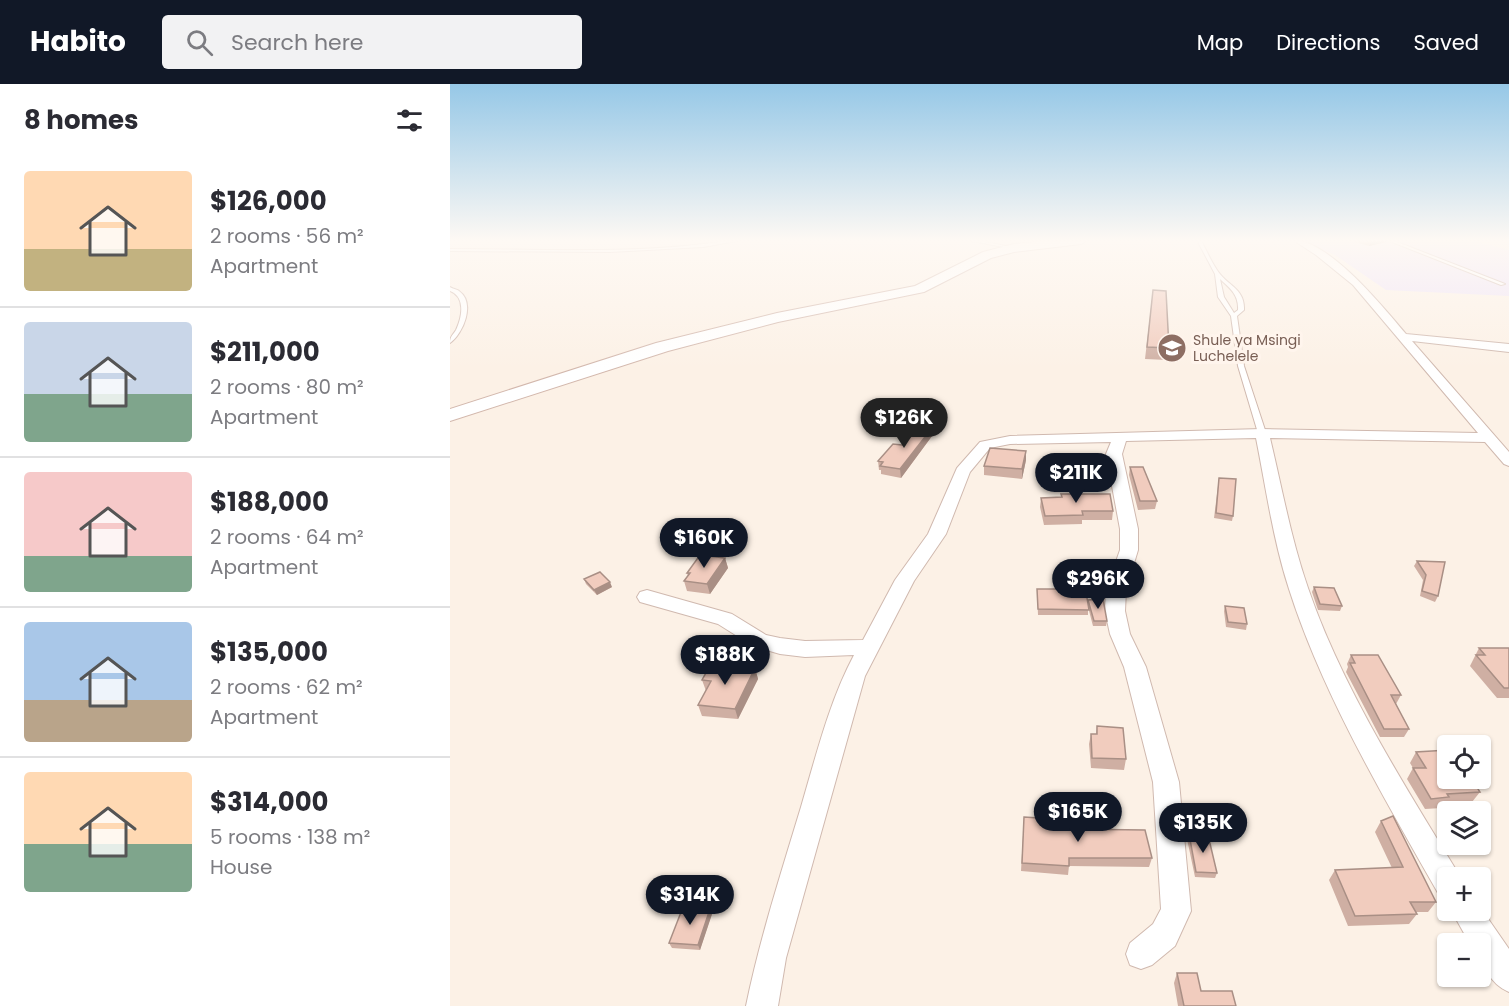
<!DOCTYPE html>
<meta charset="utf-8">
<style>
:root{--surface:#fff;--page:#f2f2f3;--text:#2b2b33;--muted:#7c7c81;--line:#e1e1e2;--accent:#111827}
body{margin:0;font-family:Poppins,sans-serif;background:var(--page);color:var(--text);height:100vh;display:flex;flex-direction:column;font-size:22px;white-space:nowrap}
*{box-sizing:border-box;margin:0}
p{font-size:20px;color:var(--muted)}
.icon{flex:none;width:33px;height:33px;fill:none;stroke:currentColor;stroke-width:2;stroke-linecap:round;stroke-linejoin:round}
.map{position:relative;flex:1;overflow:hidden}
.panel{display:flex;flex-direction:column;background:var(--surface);width:450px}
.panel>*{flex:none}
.fabs{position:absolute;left:987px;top:651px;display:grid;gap:12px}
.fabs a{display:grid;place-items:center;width:54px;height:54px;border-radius:6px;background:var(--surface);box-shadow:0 2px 4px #0004;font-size:30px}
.price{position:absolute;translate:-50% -51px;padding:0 14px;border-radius:21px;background:var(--accent);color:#fff;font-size:20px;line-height:39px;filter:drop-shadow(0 2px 3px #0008)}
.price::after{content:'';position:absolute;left:50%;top:36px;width:18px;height:14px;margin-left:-9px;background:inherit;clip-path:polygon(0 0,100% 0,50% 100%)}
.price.on{background:#222;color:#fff}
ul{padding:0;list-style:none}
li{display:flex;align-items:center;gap:18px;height:150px;padding:0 24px}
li+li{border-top:2px solid var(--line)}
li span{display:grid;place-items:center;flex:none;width:168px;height:120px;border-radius:6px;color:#555}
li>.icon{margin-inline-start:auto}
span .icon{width:72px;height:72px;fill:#fffc;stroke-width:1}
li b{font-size:26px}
h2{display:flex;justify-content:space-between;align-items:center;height:72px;padding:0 24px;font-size:26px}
header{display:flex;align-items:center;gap:36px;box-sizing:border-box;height:84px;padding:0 30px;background:var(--accent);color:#fff}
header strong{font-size:28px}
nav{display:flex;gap:33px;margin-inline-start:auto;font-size:21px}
.search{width:420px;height:54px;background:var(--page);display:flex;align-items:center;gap:15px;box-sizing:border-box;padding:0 21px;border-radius:6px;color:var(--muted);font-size:22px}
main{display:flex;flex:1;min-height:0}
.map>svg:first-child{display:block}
</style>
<header>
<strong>Habito</strong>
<div class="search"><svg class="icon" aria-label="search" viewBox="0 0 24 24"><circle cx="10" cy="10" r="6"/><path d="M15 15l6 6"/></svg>Search here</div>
<nav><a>Map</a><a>Directions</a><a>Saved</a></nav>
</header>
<main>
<section class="panel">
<h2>8 homes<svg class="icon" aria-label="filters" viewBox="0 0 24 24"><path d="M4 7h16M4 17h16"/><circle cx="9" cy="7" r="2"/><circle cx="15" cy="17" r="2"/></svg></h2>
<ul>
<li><span style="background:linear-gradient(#ffd9b3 65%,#c2b280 0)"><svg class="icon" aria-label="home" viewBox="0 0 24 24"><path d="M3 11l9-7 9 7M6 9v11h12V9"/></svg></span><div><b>$126,000</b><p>2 rooms · 56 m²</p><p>Apartment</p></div></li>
<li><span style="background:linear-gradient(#c9d6e8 60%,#7fa58c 0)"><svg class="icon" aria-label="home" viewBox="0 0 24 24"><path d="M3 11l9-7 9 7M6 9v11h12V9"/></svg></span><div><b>$211,000</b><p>2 rooms · 80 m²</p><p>Apartment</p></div></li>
<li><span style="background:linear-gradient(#f6c9c9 70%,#7fa58c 0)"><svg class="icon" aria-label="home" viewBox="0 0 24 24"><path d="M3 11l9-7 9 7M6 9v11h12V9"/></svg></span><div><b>$188,000</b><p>2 rooms · 64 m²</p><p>Apartment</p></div></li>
<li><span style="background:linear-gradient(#a9c7e8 65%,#b9a48a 0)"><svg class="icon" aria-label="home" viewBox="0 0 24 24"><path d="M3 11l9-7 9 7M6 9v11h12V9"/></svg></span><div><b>$135,000</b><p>2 rooms · 62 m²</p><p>Apartment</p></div></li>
<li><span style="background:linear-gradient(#ffd9b3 60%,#7fa58c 0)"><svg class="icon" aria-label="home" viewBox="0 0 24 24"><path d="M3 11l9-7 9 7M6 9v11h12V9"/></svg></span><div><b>$314,000</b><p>5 rooms · 138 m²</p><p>House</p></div></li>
</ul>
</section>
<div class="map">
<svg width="1059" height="922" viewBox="0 0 1059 922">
<rect width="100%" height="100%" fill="#fcf1e6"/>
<path fill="#eee3f8" d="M 850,156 L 1021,156 L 1059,166 L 1059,212 L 936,206 L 885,171 Z"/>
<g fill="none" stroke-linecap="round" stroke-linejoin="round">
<g stroke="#d0b9af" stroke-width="2">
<path id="service" d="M 283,156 L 292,156 L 253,163 L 160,168 L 0,167 L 0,165 C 94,165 190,171 283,156 Z
M 517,156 L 525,156 L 566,164 L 564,165 Z
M 747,156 L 751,156 C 756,166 761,177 767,186 C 777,202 795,204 794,226 L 787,232 L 794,282 L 816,349 L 815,351 L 812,351 L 808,349 L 788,282 L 781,232 L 768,213 L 765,190 ZM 770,195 C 780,204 789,211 788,226 L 784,229 L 774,213 Z
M 937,156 L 942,156 L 1055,200 L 1051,201 Z
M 0,203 C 1,204 8,206 9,207 C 26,219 13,250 0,259 C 0,252 3,251 6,246 C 12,233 16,213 0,207 Z"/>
</g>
<g stroke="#d0b9af" stroke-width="2">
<path id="minor" d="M 843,156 C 879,156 933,223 956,250 L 1059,260 L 1059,268 L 962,257 L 1059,368 L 1059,382 L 1054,380 L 1035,358 L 820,354 C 832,404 841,455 858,504 C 891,601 954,701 1008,789 L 1010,794 L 998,794 L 998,813 L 988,809 C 934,714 872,609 839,505 C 823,456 816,404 806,354 L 676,357 L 672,370 L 688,445 L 688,466 L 676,506 L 675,527 L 680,550 L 696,583 L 729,698 L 741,827 L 725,862 L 702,881 L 691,885 L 680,881 L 676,870 L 680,859 L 703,840 L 711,825 L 703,698 L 674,583 L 660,550 L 655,527 L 656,506 L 670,466 L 670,445 L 656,370 L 661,358 L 560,360 L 540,364 L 520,388 L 496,450 L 464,497 L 415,592 L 336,874 L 328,922 L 296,922 C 310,854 331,789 351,723 C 366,672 379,618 404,571 L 355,573 L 330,570 L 303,562 L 268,540 L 190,518 L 187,513 L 190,508 L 197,506 L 282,530 L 316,551 L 330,554 L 355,557 L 413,556 L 445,496 L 478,450 L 507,384 L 530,358 L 560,352 L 812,345 L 1028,349 L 903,201 L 866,171 Z
M 1030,823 L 1059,865 L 1059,908 C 1040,900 1030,880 1030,860 L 1020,860 L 1001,826 L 1030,826 Z"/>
</g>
<g stroke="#d3b8ad" stroke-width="2">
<path id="secondary" d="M 602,156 L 637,156 L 631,160 L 564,168 L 541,174 L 474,208 L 328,238 L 218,267 L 0,337 L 0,325 L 206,259 L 327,229 L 465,202 L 533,168 L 564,160 Z"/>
</g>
<use href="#service" fill="#fff" fill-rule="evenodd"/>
<use href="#minor" fill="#fff" fill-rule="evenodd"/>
<use href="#secondary" fill="#fff" fill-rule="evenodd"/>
</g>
<path fill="#cfafa3" d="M 899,156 L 937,156 L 936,158 L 919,162 Z
M 703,206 L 719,264 L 717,276 L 695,275 Z
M 482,352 L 451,394 L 431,390 L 431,386 L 429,386 L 428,377 L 452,361 Z
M 576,376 L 572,395 L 534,391 L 534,382 Z
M 680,383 L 707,417 L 705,425 L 688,426 L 679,391 Z
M 769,394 L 783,432 L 782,437 L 764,434 Z
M 611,410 L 663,427 L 662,436 L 632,436 L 632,440 L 594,441 L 590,423 L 591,414 L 611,413 Z
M 275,474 L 278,484 L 260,510 L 237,507 L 234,497 L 238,492 L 237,489 Z
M 967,477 L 988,512 L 985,518 L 970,512 L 973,496 L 964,482 Z
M 134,495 L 162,503 L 147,511 L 136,500 Z
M 605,496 L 638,520 L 638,516 L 657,537 L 656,542 L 643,542 L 638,523 L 638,531 L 588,531 L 587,505 L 605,505 Z
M 864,503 L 892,522 L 890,527 L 868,526 L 862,508 Z
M 775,522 L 797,540 L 796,546 L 776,543 L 774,527 Z
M 1029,564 L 1059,564 L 1059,614 L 1047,614 L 1020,582 Z
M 901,571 L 951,611 L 946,620 L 959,645 L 954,653 L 930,653 L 896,588 L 898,583 L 897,580 Z
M 305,584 L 308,595 L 288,635 L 252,632 L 248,621 L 256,607 L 252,596 Z
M 647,642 L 676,675 L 674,686 L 641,684 L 639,660 L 641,650 L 646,650 Z
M 966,668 L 1030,708 L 1022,718 L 994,720 L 992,724 L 975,725 L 957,695 L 963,684 L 960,679 Z
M 574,733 L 618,745 L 702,774 L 699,783 L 619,782 L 618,791 L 571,787 Z
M 931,737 L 986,818 L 978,828 L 965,828 L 967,830 L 959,840 L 898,842 L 879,796 L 885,786 L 942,784 L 925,748 Z
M 739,750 L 767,789 L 765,794 L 745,793 L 737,755 Z
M 262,830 L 250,866 L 222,864 L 219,859 Z
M 727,889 L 751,907 L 786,922 L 728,922 L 724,899 Z"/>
<path fill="#a98f85" d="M 921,156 L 937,156 L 936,158 L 919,162 Z
M 482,344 L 482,352 L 451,394 L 450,385 Z
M 576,367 L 576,376 L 572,395 L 572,385 Z
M 275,474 L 278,484 L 260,510 L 257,500 Z
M 160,498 L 162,503 L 147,511 L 144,506 Z
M 305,584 L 308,595 L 288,635 L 285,625 Z
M 260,825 L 262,830 L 250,866 L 248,861 Z"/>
<path fill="#f1ccbe" stroke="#a98f85" stroke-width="1.5" d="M 703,206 L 716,207 L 719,264 L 697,263 Z
M 476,338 L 482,344 L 450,385 L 430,382 L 433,378 L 428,377 L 443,360 L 452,361 Z
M 540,364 L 576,367 L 572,385 L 534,382 Z
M 680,383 L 693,383 L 707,417 L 690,417 Z
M 769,394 L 786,395 L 783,432 L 766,429 Z
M 611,410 L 660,410 L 663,427 L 632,427 L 633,431 L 595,432 L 591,414 L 612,413 Z
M 250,471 L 275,474 L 257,500 L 234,497 L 240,489 L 237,489 Z
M 967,477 L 995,478 L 988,512 L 972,507 L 976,491 Z
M 150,488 L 160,498 L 144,506 L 134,495 Z
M 605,496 L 634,496 L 639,526 L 588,525 L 587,505 L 606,505 Z
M 864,503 L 884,504 L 892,522 L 870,520 Z
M 653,515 L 657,537 L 644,537 L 638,516 Z
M 775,522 L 794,524 L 797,540 L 778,538 Z
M 1029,564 L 1059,564 L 1059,604 L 1054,604 L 1026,571 L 1035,571 Z
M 901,571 L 928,571 L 951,611 L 941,611 L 959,645 L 934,645 L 900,579 L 905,579 Z
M 261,580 L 305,584 L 285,625 L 248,621 L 261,597 L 252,596 Z
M 647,642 L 673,644 L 676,675 L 642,674 L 641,650 L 647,650 Z
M 998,666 L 998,694 L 1021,694 L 1030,708 L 997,710 L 999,713 L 981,715 L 963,684 L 976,684 L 966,668 Z
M 943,732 L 986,818 L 960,818 L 967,830 L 905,832 L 885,786 L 953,783 L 931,737 Z
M 574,733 L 618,736 L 618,745 L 695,746 L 702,774 L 619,774 L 619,782 L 572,779 Z
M 739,750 L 758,751 L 767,789 L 746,788 Z
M 233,823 L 260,825 L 248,861 L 219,859 Z
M 727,889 L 747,889 L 751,907 L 782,907 L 786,922 L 734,922 Z"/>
<linearGradient id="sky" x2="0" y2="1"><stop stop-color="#96c8e7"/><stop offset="0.55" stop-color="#fef9f4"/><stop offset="1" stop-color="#fef9f4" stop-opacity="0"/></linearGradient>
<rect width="1059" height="285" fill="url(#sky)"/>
<defs>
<g id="school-disc" transform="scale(1.5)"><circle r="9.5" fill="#8d6e63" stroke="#fff5ed"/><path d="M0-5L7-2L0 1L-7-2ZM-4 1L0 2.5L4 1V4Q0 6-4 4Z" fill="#fff"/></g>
</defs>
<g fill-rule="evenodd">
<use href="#school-disc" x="722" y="264"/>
</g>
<g text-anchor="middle" stroke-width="6" stroke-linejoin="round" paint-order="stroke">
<g font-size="14" fill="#785e54" stroke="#fff5ed" text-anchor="start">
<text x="743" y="261">Shule ya Msingi<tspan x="743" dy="16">Luchelele</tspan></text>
</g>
</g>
</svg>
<div class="fabs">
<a><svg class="icon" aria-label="locate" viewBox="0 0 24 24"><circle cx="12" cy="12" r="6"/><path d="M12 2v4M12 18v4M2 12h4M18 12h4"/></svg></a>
<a><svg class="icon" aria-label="layers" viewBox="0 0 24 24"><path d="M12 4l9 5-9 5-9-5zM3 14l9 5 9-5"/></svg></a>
<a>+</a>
<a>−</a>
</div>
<b class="price on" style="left:454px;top:365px">$126K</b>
<b class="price" style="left:626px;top:420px">$211K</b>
<b class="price" style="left:254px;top:485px">$160K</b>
<b class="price" style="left:648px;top:526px">$296K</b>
<b class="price" style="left:275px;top:602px">$188K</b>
<b class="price" style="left:628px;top:759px">$165K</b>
<b class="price" style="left:753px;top:770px">$135K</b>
<b class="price" style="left:240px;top:842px">$314K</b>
</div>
</main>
